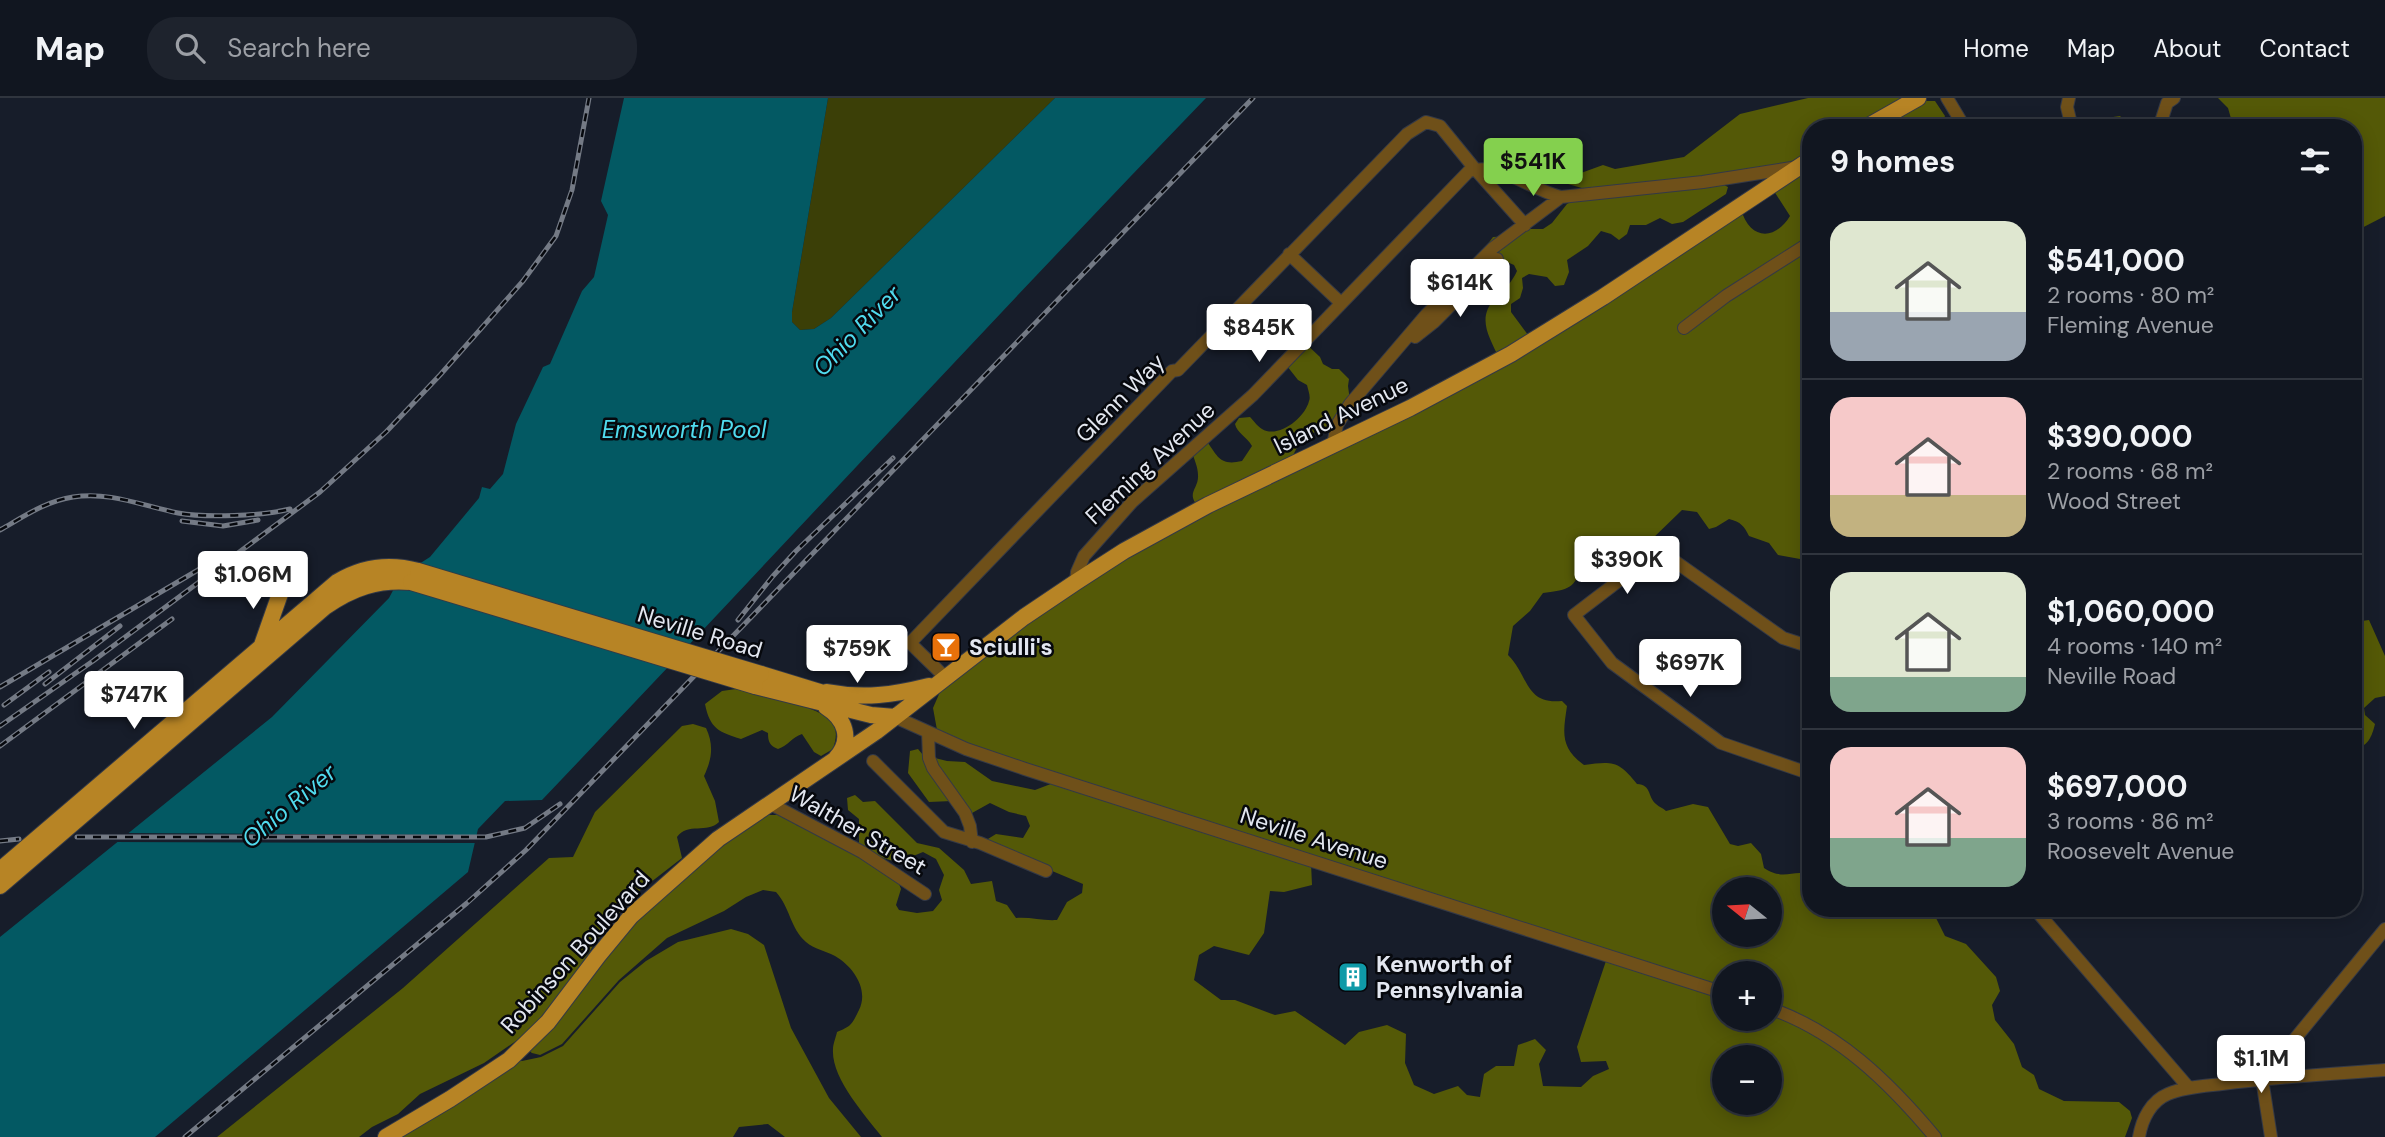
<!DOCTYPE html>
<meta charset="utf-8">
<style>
:root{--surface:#111620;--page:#1e232d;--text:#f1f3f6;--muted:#9c9fa5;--line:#30353e;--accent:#84d04e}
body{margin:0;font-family:"DM Sans",sans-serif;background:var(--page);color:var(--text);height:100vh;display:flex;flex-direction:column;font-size:26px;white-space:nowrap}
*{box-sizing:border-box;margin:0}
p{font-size:23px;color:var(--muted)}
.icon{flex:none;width:38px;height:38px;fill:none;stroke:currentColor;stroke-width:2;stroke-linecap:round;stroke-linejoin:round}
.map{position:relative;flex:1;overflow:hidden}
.side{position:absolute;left:1802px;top:21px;width:560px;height:798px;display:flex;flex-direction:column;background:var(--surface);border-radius:28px;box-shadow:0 4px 18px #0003,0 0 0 2px var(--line)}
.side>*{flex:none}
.needle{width:46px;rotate:288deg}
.buttons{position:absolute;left:1712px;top:779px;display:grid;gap:14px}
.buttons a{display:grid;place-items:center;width:70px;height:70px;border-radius:50%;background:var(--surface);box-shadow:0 4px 18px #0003,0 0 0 2px var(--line);font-size:35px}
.price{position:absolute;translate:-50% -60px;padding:0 16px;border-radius:7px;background:#fff;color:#222;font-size:23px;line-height:46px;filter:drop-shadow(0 2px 4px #0008)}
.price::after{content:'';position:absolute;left:50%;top:42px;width:21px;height:16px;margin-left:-10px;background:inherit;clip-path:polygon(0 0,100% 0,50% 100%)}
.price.active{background:var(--accent);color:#111}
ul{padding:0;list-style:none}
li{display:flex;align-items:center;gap:21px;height:175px;padding:0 28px}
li+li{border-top:2px solid var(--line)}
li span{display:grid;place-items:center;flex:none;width:196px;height:140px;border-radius:21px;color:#555}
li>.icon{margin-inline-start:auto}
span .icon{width:84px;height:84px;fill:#fffc;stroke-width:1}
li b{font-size:30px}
h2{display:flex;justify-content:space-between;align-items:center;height:84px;padding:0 28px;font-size:30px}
header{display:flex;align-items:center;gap:42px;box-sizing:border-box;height:98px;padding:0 35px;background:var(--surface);border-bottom:2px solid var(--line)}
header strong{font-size:33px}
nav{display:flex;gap:38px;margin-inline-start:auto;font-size:24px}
.search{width:490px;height:63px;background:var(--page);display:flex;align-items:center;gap:18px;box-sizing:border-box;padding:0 24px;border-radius:28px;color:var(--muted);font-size:26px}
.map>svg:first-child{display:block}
</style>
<header>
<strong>Map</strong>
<div class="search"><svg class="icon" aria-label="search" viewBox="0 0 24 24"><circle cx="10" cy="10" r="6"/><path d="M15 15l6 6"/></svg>Search here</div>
<nav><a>Home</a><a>Map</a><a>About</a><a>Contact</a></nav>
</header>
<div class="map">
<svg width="2385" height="1039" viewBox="0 0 2385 1039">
<rect width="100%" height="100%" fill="#171d2a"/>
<path fill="#3b3f07" d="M 828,0 L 1055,0 L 831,220 L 814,231 L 800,232 L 792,224 L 792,214 Z"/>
<path fill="#545907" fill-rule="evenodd" d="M 1808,0 L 1910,0 L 1858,30 L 1811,30 L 1811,57 L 1795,66 L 1592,93 L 1568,86 L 1570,79 L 1603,67 L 1615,71 L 1684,59 L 1740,16 Z
M 2218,0 L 2385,0 L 2385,118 L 2354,134 L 2354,30 L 2227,30 L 2232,24 L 2228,10 Z
M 1921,3 L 1935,3 L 1945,18 L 1942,26 L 1932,24 L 1925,27 L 1924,30 L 1873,30 Z
M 2120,18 L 2130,28 L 2141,30 L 2106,30 L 2106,20 Z
M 1811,65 L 1811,469 L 1800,461 L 1778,457 L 1769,445 L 1749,438 C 1744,428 1741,424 1729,421 L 1716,429 L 1709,431 L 1697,414 L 1682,412 L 1649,444 L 1642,446 L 1620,443 L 1608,453 L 1587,461 C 1572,489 1576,491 1543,495 L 1530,513 L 1513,528 L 1508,557 C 1529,578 1525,607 1562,603 L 1567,608 C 1563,635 1560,649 1584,667 C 1613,663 1619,663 1637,686 C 1652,687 1647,698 1656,706 C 1659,709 1663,710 1666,713 L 1693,706 L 1708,709 L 1730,746 L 1738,748 L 1751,745 L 1761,756 L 1764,770 C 1786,784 1792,770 1811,777 L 1811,810 L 1931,810 L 1945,838 L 1966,846 L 1996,879 L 2000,893 L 1992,907 L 1995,922 L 2014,946 L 2022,969 L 2034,977 L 2039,991 L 2064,1003 L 2119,1004 L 2130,1013 L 2132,1020 L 2125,1039 L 1937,1039 L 1856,956 L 1769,908 L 1769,875 L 1724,875 L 1724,893 L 966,647 L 937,632 L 933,610 L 943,587 L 1026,522 L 1132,454 L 1402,319 L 1741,111 C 1749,141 1774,144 1790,118 L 1772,90 ZM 1724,791 L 1769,791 L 1769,836 L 1724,836 Z
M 1722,86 L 1728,89 L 1726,96 L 1683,124 L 1672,126 L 1660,120 L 1646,127 L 1630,127 L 1627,136 L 1619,142 L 1611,136 L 1601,133 L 1588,148 L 1567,162 L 1569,174 L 1564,187 L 1555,188 L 1547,179 L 1529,176 L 1522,180 L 1523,190 L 1520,200 L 1511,206 L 1511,214 L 1531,241 L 1499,260 C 1489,238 1476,220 1496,199 C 1505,191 1512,184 1517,173 L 1514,167 L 1507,164 L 1497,166 L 1487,147 L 1493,139 L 1510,138 L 1526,131 L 1543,131 L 1552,125 L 1567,106 L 1576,101 Z
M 1304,244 L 1320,259 L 1323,266 L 1332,271 L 1339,271 L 1349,281 L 1348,288 L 1350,303 L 1332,330 C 1305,335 1300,340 1290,365 L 1199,409 C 1185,395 1199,391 1198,377 C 1198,369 1194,361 1192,354 L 1206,342 C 1218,359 1220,368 1242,363 L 1252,348 C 1247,339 1237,335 1235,326 L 1239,320 L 1250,319 C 1253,322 1257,328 1262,331 C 1278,341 1305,320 1309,303 C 1311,299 1308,292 1307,287 L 1298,282 L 1287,268 Z
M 2369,522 L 2385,558 L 2385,598 L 2375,600 L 2364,610 L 2365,617 L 2375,626 C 2372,638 2368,650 2354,650 L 2354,524 Z
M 736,591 C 755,594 820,608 832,624 C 838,633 836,641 833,651 L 821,658 L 814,654 L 802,636 C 792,639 788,648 778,651 C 770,648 768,644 768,635 L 762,632 L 741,641 C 719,634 710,631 705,606 L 722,593 Z
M 693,626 L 706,630 C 714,647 712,661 704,678 L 715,703 L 719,724 C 707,736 688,724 677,739 L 682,760 L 633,798 L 595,845 L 565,892 L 526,936 L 484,965 L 420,996 L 398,1016 L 372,1029 L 359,1039 L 217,1039 L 403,890 L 549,760 L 573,759 L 595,714 L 682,628 Z
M 918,651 L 923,657 L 947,663 L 965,664 L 992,683 L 1035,692 L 1056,684 L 1311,765 L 1312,787 L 1284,794 L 1270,793 L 1264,835 L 1249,857 L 1214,848 L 1199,857 L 1194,882 L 1221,902 L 1235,902 L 1275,917 L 1295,913 L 1345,947 L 1359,934 L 1387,927 L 1406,936 L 1405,965 L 1414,987 L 1434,996 L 1458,988 L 1467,997 L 1480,999 L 1484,976 L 1496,968 L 1514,968 L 1518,947 L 1535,941 L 1546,952 L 1539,966 L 1543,988 L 1581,989 L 1593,978 L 1609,971 L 1606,963 L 1581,964 L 1577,949 L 1608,857 L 1724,897 L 1724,920 L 1769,920 L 1769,913 L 1855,960 L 1931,1039 L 882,1039 C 865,1017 831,980 833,951 C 833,946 836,939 837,934 C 852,928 852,926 859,912 C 869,892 854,869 835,858 C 826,853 814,851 806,844 C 790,830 790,809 776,794 L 763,792 L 746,799 L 724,813 L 667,840 L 619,882 L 562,946 L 540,957 L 532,955 L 528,952 L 632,819 L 756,717 L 781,717 L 798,728 L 811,729 L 896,778 L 901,791 L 896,807 L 899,812 L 917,815 L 933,813 L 942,802 L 939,792 L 944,777 L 936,761 L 923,754 C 890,768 889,764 859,746 L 859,721 L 848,712 L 847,700 L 855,697 L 863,704 L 875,703 L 917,745 L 939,750 L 964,772 L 971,786 L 992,783 L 996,803 L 1007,807 L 1016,820 C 1031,819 1043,823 1057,822 L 1067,804 L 1082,795 L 1083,786 L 983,744 L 996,736 L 1023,740 L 1030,728 L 1026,718 L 1009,714 L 990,705 L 972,715 L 952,703 L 929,704 L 908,675 L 910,653 ZM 1724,959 L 1769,959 L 1769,1004 L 1724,1004 Z
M 731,831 L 748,836 L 764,847 L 791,930 L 829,1000 L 861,1039 L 785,1039 L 768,1026 L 739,1029 L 733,1039 L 392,1039 L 509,963 L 522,963 L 541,959 L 563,948 L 620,884 L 646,863 L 678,844 Z"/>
<path fill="#035963" d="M 624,0 L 828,0 L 792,214 L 792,224 L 800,232 L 814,231 L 831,220 L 1055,0 L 1206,0 C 982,232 764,469 542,702 L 505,703 L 478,731 L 468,774 L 155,1039 L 0,1039 L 0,839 L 272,619 L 389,500 L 398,483 L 411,471 L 430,459 L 479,400 L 482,389 L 490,391 L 503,376 L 516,326 L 543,269 L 550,266 L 582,193 L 594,179 L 608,117 L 601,103 Z"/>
<path fill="#171d2a" d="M 122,735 L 469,737 L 480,738 L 478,745 L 462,745 L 114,744 Z"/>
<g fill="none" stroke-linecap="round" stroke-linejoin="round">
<g stroke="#343946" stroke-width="14">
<path id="minor" d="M 1947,0 L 1965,30
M 2069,0 L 2067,9 L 2072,30
M 2159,30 L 2167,5 L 2174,0
M 1289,156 L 1341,205
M 1684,230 L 1726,198 L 1811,144
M 1415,239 L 1434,224 L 1497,161
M 1333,347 L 1337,327 L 1350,306 L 1426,217 L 1493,150 L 1561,99
M 1076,484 L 1077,474 L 1084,458 L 1132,404 L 1253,297 L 1469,73 C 1501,64 1531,92 1561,99 L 1703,84 L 1798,69
M 1811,549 L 1783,540 L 1659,452 L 1574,517 L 1612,565 L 1721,645 L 1811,676
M 945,579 L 910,545 L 1172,273 L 1178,272 L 1407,36 L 1426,24 L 1440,28 L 1475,71 L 1525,127
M 895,619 L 966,651 L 1025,671 L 1724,895
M 928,634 L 929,660 L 933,670 L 965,715 L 970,728 L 972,744
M 873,663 L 944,734 L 980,745 L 1046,773
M 769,705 L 862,754 L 925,796
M 2034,810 L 2189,990
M 1769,910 C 1838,934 1889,984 1935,1039
M 2139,1039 C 2142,1021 2151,1003 2168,996 C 2184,989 2205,988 2222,986 C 2276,979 2331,976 2385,972
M 2271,1039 L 2262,981 L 2385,831"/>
</g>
<g stroke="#343946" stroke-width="18">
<path id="major" d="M 1865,30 L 1918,0
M 262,547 L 281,493
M 761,576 L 836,599
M 755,588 L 871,617 L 895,619
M 827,594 C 864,601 893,597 929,588
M 826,609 C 845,621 853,641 836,660
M 0,772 L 337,484 C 362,469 389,465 418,473
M 0,788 L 325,509 C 352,490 378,481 411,484
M 386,1039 L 450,1001 L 509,962 L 548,924 L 598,858 L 631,818 L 718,741 L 877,633 L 1024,519 L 1076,484 L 1124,453 L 1208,407 L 1410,310 L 1511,256 L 1603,199 L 1811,61"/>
</g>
<use href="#minor" stroke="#6f5019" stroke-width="12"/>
<use href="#major" stroke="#b78425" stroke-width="16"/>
<g stroke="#747a85" stroke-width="5">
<path id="rail" d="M 182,423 L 223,428 L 258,422
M 0,432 C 23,419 46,403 73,399 C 109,393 143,408 178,415 C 205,420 263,418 290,411
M 738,522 L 773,478 L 796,453 L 893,360
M 45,586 L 120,528
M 0,589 L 220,459
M 4,607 L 49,574
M 0,628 L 93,563 L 320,394 L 386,334 L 440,277 L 523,183 L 556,138 L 572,92 L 589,0
M 0,648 L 172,521
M 77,739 L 486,739 L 525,730 L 560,706
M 0,743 L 19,741
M 185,1039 L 467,805 L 526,752 L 1253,0"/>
</g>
<use href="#rail" stroke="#06080d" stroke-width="2.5" stroke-dasharray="8" stroke-linecap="butt"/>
<g stroke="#343946" stroke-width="18" stroke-linecap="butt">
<path id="major-bridge" d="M 418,473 L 761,576
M 411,484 L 755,588"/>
</g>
<use href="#major-bridge" stroke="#b78425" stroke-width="16"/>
</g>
<defs>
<g id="bar-square" transform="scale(1.575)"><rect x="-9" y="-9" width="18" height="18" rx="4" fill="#e8710a" stroke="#06080d"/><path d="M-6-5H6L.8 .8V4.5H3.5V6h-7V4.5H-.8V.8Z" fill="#fff"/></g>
<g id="building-square" transform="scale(1.575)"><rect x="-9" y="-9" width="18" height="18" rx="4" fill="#0f9aa8" stroke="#06080d"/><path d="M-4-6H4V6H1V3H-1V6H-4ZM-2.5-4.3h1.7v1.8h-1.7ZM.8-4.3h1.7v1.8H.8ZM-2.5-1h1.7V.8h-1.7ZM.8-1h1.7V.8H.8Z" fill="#fff"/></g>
</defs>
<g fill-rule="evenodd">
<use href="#bar-square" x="946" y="549"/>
<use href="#building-square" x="1353" y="879"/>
</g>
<g text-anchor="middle" stroke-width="5" stroke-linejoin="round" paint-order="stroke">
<g font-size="23" fill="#e3e7f0" stroke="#06080d">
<text transform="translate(1120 300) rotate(-45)" y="8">Glenn Way</text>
<text transform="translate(1341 317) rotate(-26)" y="8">Island Avenue</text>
<text transform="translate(1150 365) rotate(-43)" y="8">Fleming Avenue</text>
<text transform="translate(700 534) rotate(17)" y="8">Neville Road</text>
<text transform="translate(858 732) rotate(30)" y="8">Walther Street</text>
<text transform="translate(1314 740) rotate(18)" y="8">Neville Avenue</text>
<text transform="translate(575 854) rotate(-48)" y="8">Robinson Boulevard</text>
</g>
<g font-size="23" font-weight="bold" fill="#e3e7f0" stroke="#06080d" text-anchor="start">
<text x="969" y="557">Sciulli's</text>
<text x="1376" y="874">Kenworth of<tspan x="1376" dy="26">Pennsylvania</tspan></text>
</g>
<g font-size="24" font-style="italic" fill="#50dbee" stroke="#06080d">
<text transform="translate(857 233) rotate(-46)" y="8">Ohio River</text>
<text x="684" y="340">Emsworth Pool</text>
<text transform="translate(289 708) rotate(-40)" y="8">Ohio River</text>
</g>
</g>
</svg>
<div class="buttons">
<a><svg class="needle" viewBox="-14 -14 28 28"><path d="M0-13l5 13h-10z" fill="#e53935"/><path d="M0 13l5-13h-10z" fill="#9c9fa5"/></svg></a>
<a>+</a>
<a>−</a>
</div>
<b class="price active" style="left:1533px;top:100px">$541K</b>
<b class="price" style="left:1460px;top:221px">$614K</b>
<b class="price" style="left:1259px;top:266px">$845K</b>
<b class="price" style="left:1627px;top:498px">$390K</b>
<b class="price" style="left:253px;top:513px">$1.06M</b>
<b class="price" style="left:857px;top:587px">$759K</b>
<b class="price" style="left:1690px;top:601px">$697K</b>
<b class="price" style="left:134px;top:633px">$747K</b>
<b class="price" style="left:2261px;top:997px">$1.1M</b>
<section class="side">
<h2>9 homes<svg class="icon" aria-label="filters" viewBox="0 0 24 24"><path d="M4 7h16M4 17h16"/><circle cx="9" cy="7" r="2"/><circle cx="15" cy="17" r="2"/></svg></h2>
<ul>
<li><span style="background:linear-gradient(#dfe7d0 65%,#9aa5b1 0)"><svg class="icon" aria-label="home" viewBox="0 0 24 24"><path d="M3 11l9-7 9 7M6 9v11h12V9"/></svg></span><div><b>$541,000</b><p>2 rooms · 80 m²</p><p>Fleming Avenue</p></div></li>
<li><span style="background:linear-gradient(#f6c9c9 70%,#c2b280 0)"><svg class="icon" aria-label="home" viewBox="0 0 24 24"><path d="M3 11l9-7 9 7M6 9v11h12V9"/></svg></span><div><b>$390,000</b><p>2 rooms · 68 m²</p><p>Wood Street</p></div></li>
<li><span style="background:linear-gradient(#dfe7d0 75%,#7fa58c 0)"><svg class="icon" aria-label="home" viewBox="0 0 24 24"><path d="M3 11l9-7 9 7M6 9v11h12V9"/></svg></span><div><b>$1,060,000</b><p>4 rooms · 140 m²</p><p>Neville Road</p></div></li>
<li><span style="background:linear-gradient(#f6c9c9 65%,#7fa58c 0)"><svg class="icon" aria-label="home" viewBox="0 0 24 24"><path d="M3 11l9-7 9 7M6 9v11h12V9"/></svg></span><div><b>$697,000</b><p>3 rooms · 86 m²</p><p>Roosevelt Avenue</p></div></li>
</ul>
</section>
</div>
